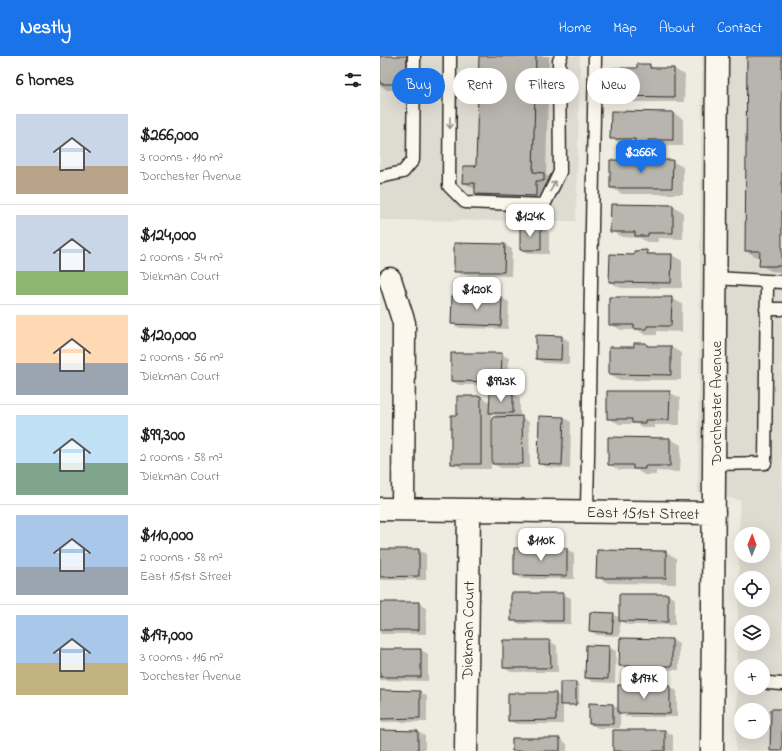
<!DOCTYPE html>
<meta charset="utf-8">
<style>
:root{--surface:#fff;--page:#f2f2f2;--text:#202124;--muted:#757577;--line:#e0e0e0;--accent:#1a73e8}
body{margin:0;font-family:"Indie Flower",sans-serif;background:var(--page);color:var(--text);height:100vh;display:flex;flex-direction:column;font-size:15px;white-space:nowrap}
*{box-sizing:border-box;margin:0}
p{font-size:13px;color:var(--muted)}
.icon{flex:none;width:22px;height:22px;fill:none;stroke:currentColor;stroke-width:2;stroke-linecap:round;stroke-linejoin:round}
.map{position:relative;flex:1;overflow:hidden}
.details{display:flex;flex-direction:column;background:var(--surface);width:380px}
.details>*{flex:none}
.hud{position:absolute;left:12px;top:12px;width:330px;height:36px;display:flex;gap:8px}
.needle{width:26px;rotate:1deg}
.controls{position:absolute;left:354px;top:471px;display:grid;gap:8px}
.controls a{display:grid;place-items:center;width:36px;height:36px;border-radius:50%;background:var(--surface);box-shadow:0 4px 16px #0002;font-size:20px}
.price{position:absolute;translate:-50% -34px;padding:0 9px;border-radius:8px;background:#fff;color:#222;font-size:13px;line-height:26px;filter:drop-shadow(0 1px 2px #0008)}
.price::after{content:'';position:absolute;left:50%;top:24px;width:12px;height:9px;margin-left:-6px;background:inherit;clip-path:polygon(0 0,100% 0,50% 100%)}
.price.selected{background:var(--accent);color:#fff}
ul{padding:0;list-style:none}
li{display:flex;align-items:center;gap:12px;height:100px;padding:0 16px}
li+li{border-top:1px solid var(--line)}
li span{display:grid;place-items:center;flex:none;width:112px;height:80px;border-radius:0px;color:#555}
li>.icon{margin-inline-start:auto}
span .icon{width:48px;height:48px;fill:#fffc;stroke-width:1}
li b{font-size:17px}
h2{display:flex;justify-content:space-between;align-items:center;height:48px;padding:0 16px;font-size:17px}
.tag{padding:0 14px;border-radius:18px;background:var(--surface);box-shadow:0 4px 16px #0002;font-size:14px;line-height:36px}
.tag.selected{background:var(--accent);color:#fff}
header{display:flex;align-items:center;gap:24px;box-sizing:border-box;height:56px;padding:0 20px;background:var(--accent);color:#fff}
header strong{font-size:19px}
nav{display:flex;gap:22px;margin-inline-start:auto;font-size:14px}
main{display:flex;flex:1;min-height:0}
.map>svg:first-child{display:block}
</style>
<header>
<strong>Nestly</strong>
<nav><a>Home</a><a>Map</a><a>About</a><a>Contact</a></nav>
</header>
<main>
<section class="details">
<h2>6 homes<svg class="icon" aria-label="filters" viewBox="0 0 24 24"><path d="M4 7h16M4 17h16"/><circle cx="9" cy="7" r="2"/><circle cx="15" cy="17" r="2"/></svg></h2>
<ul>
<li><span style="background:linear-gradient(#c9d6e8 65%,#b9a48a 0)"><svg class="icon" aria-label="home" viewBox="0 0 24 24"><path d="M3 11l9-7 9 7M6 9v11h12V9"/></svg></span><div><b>$266,000</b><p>3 rooms · 110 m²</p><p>Dorchester Avenue</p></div></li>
<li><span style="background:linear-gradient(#c9d6e8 70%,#8fb573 0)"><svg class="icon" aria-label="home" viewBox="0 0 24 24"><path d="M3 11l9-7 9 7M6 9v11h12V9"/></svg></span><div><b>$124,000</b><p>2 rooms · 54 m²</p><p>Diekman Court</p></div></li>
<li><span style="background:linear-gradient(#ffd9b3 60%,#9aa5b1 0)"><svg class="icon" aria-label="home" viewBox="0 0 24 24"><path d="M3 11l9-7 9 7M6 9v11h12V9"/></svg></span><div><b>$120,000</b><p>2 rooms · 56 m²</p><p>Diekman Court</p></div></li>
<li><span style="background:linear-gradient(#bfe0f5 60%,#7fa58c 0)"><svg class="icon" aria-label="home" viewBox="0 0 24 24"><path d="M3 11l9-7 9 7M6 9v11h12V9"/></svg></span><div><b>$99,300</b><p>2 rooms · 58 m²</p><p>Diekman Court</p></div></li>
<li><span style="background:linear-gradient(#a9c7e8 65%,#9aa5b1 0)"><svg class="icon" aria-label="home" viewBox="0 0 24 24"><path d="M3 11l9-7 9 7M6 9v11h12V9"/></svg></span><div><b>$110,000</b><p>2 rooms · 58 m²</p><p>East 151st Street</p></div></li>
<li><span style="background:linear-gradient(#a9c7e8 60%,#c2b280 0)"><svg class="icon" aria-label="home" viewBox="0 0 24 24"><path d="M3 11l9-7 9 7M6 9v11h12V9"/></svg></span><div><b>$197,000</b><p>3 rooms · 116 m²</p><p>Dorchester Avenue</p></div></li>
</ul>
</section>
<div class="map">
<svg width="402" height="695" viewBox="0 0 402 695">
<rect width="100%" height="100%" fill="#eeebe0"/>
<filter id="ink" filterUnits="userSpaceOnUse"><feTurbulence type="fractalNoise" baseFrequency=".025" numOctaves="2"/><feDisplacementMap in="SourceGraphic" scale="8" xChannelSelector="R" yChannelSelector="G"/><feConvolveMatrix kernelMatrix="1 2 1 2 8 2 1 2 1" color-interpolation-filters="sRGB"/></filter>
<g filter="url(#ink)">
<path fill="#dedbd1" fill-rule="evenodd" d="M 0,0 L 200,0 L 196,165 L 0,164 Z
M 322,0 L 402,0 L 402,695 L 356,695 L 360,444 L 318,437 ZM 361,478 L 383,478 L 383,500 L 361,500 ZM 361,522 L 383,522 L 383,544 L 361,544 ZM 361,566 L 383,566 L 383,588 L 361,588 ZM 361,610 L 383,610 L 383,632 L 361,632 ZM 361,654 L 383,654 L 383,676 L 361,676 Z"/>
<path fill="#0003" d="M 0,0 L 37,0 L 37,34 L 7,34 L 0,29 Z
M 100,0 L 169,0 L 166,119 L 176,125 L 168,147 L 109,145 L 96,138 L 96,134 L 84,127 L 97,111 Z
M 368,0 L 402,0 L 402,216 L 391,215 L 380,209 L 381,201 L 377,201 L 366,195 Z
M 269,9 L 276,13 L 294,13 L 305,19 L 304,46 L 243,46 L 233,40 L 258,13 Z
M 293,57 L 303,63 L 303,90 L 278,90 L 278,93 L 266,93 L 259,88 L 242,88 L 231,82 Z
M 268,101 L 274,105 L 292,105 L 303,111 L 303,138 L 242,138 L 231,132 L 256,105 Z
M 293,150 L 303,156 L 303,183 L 278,182 L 278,186 L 267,186 L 260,182 L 242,181 L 231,175 Z
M 141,171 L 161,171 L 169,176 L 169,198 L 148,198 L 141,193 Z
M 124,189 L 132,193 L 131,220 L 82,219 L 75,215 Z
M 267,195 L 273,199 L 292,199 L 302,205 L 302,232 L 241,232 L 230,226 L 255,200 Z
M 122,242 L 129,246 L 128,273 L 80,272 L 72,268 Z
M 291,242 L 302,248 L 302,276 L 277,275 L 277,279 L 265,279 L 258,274 L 241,274 L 230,268 Z
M 182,281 L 189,285 L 189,308 L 164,307 L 157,303 Z
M 266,288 L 272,291 L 291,291 L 301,297 L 301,324 L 240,324 L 230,318 L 255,292 Z
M 121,298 L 129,302 L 128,329 L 79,329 L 72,325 Z
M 289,336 L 300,342 L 300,369 L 275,369 L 275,372 L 264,372 L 256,368 L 239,368 L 228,362 Z
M 111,337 L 133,338 L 140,342 L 140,361 L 149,366 L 150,412 L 121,412 L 113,408 L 120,362 L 111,357 L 111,413 L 83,413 L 72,407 L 78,360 L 101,341 L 110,346 Z
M 184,362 L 191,366 L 190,413 L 166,411 L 159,407 Z
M 229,382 L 290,383 L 301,389 L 300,416 L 276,415 L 276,419 L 264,419 L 257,414 L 239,414 L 229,408 Z
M 186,493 L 194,497 L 194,523 L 143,523 L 135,519 Z
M 0,494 L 39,494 L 46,498 L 46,524 L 0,524 Z
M 286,496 L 296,502 L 296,528 L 228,527 L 217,521 Z
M 132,538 L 183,538 L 191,542 L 191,568 L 140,568 L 132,564 Z
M 288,539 L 295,543 L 295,569 L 248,569 L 240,565 L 240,580 L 217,579 L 210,575 L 233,558 L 240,562 Z
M 0,547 L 39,547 L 46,552 L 46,578 L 0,578 Z
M 292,584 L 299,588 L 299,614 L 248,614 L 240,610 Z
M 170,585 L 177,590 L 178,616 L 131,616 L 124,612 Z
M 229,591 L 236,595 L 235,627 L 213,626 L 206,622 Z
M 0,594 L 41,594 L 48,598 L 48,625 L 0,624 Z
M 195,627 L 199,629 L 199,648 L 183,648 L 183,668 L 136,668 L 129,664 L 175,638 L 181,641 Z
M 290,631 L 297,635 L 297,661 L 246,661 L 240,657 L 240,672 L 218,672 L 210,668 L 232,649 L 239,652 Z
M 0,635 L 40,636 L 47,640 L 47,666 L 0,666 Z
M 0,675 L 38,676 L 45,680 L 45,695 L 0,695 Z
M 234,675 L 285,675 L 293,679 L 293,695 L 234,695 Z
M 180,683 L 187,688 L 187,695 L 133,695 Z"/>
<path fill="#b8b5ae" stroke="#2b2b2b" d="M 0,0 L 27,0 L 27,28 L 0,28 Z
M 99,0 L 156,0 L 153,116 L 164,117 L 164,125 L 156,125 L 156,140 L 95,138 L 95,127 L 82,127 L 83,110 L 96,110 Z
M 367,0 L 402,0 L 402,210 L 379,210 L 380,195 L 365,195 Z
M 257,8 L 270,8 L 270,12 L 294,12 L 294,41 L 232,40 L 232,12 L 257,12 Z
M 231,55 L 293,56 L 293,84 L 268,84 L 268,87 L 255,87 L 255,83 L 230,83 Z
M 255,100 L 268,100 L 268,104 L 293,104 L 292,132 L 230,132 L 230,104 L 255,104 Z
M 231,148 L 293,149 L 293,177 L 268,177 L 268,180 L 255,180 L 255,176 L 230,176 Z
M 140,170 L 161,170 L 161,194 L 140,194 Z
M 74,187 L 125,188 L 124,216 L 74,216 Z
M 267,194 L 267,198 L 292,198 L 291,227 L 229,226 L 230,198 L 254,199 L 254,195 Z
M 72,240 L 122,241 L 121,270 L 71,268 Z
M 229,241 L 292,241 L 291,270 L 267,270 L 267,273 L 254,273 L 254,269 L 229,269 Z
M 156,279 L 182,280 L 181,304 L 156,303 Z
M 254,287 L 266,287 L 267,290 L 291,290 L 291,319 L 229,318 L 229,291 L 254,291 Z
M 71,297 L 122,297 L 121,326 L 71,325 Z
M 227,335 L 290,335 L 289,364 L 265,364 L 265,367 L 252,367 L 252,363 L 227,363 Z
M 110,336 L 133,337 L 133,357 L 109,357 Z
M 77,340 L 101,340 L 101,408 L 71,408 L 71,359 L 77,359 Z
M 142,360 L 143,408 L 112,408 L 112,361 Z
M 159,360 L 184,361 L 182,409 L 158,408 Z
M 228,381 L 290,382 L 290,410 L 265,410 L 265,413 L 253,413 L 253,409 L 228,409 Z
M 134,492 L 187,492 L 187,520 L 134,519 Z
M 0,493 L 39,493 L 39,520 L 0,521 Z
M 217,494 L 286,495 L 286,522 L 216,522 Z
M 131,537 L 183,537 L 183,565 L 131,565 Z
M 239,538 L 288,538 L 288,566 L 239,565 Z
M 0,546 L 39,546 L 39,574 L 0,574 Z
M 210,556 L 234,557 L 232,577 L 209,575 Z
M 240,582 L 292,583 L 292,610 L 239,610 Z
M 123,584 L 170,584 L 171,612 L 123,612 Z
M 206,589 L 229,590 L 228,623 L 205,622 Z
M 0,593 L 41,593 L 41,621 L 0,621 Z
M 180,626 L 196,626 L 196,649 L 180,649 Z
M 238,629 L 290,630 L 290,658 L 238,657 Z
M 0,634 L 40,635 L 40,662 L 0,663 Z
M 128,637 L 176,637 L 176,664 L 128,665 Z
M 209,647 L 233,648 L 233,668 L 209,668 Z
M 391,653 L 402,653 L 402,695 L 390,695 Z
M 0,674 L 38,675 L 38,695 L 0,695 Z
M 233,674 L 285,674 L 285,695 L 233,695 Z
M 132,682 L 180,682 L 180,695 L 132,695 Z"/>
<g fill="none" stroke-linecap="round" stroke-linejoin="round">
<g stroke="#2b2b2b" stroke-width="15">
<path id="service" d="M 70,0 L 69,130 L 85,146 L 164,149 L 180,116 L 179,5 L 181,0
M 0,121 L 23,116 L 33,104 L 34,0
M 387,225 L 402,226
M 386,253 L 402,253
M 334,408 L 385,407 L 387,225 L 335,222
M 207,455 L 215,0
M 388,627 L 402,628"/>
</g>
<g stroke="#2b2b2b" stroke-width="25">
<path id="minor" d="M 10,223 L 24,267 L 23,453
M 0,453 L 334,457
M 86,695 L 89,454
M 332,695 L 337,0"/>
</g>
<use href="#service" stroke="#fbf7ec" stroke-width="12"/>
<use href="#minor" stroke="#fbf7ec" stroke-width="22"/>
</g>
<defs><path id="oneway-shaft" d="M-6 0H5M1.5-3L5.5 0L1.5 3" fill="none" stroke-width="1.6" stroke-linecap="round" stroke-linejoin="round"/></defs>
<g stroke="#93918c">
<use href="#oneway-shaft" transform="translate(70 67) rotate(90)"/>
<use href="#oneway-shaft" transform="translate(173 130) rotate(-64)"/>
</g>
</g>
<g text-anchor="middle" stroke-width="4" stroke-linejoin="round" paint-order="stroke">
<g font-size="16" fill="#2b2b2b" stroke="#fbf7ec">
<text transform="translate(335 347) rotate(-90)" y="6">Dorchester Avenue</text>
<text transform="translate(263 456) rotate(1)" y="6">East 151st Street</text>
<text transform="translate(87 574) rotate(-89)" y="6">Diekman Court</text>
</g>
</g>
</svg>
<div class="controls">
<a><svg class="needle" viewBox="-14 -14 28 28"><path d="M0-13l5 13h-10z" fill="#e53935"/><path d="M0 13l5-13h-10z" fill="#757577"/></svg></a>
<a><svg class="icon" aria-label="locate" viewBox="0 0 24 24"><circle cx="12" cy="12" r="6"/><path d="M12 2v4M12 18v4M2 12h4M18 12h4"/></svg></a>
<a><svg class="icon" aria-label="layers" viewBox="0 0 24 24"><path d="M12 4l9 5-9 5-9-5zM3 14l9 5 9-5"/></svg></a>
<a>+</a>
<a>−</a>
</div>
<b class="price selected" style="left:261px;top:118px">$266K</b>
<b class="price" style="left:150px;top:182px">$124K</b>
<b class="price" style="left:97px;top:255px">$120K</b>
<b class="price" style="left:121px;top:347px">$99.3K</b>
<b class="price" style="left:161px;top:506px">$110K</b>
<b class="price" style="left:264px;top:644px">$197K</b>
<div class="hud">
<a class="tag selected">Buy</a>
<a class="tag">Rent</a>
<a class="tag">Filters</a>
<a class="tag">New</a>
</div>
</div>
</main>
